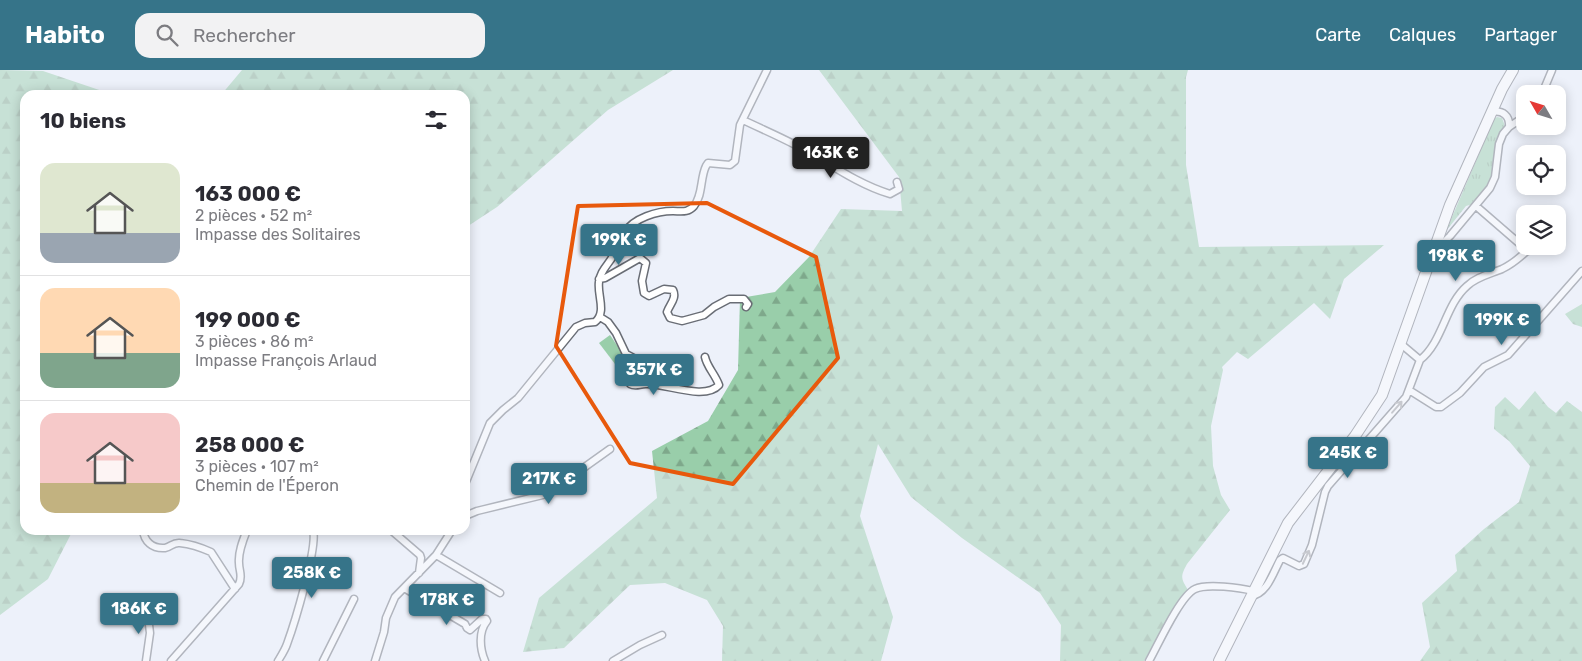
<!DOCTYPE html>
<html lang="fr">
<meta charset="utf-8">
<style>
:root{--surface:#fff;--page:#f2f2f3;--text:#2b2b33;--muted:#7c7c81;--line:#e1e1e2;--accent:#367489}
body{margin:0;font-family:Rubik,sans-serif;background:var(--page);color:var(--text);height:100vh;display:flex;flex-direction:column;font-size:19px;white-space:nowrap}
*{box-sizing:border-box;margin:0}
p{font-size:16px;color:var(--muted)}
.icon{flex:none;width:28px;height:28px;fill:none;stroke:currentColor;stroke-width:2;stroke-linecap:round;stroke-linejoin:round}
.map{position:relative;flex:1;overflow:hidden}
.panel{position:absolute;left:20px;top:20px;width:450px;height:445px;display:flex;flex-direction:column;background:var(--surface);border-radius:15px;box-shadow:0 2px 12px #0003}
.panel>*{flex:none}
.needle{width:32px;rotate:309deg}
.buttons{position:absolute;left:1516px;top:15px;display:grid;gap:10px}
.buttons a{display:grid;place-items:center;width:50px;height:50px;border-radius:10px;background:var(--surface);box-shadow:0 2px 12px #0003;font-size:25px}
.price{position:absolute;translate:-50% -42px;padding:0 11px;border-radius:5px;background:var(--accent);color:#fff;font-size:16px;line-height:32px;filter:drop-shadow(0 1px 2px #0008)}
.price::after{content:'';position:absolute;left:50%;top:30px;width:15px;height:11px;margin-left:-8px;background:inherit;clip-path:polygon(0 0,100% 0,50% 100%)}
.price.active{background:#222;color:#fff}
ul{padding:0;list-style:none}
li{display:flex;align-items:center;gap:15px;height:125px;padding:0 20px}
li+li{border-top:1px solid var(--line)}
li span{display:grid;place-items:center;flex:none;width:140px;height:100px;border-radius:15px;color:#555}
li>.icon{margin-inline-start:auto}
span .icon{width:60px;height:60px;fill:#fffc;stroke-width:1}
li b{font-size:21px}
h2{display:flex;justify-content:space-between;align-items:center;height:60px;padding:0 20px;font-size:21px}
header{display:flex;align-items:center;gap:30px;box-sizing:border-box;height:70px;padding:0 25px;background:var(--accent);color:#fff}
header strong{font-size:24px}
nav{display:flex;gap:28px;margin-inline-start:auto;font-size:18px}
.search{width:350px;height:45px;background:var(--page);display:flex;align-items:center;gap:12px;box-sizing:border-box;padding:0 18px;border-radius:15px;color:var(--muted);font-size:19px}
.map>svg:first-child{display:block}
</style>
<header>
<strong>Habito</strong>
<div class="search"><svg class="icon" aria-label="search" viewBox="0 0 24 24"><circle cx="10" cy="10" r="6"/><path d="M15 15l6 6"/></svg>Rechercher</div>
<nav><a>Carte</a><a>Calques</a><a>Partager</a></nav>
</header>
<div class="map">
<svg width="1582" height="591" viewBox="0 0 1582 591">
<defs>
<pattern id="grass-tufts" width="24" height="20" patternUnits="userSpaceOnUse" patternTransform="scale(1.25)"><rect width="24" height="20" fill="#99ceaa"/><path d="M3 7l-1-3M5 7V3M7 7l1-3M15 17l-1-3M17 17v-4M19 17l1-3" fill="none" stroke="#7ea88b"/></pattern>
<pattern id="forest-firs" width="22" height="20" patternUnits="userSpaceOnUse" patternTransform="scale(1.25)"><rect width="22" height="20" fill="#99ceaa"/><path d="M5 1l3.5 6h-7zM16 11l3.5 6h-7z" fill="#7ea88b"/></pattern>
</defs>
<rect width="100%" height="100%" fill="#edf1fa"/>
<path fill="url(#grass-tufts)" d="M 1497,47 L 1502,48 L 1505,56 L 1498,65 L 1492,106 L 1487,117 L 1473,134 L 1466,136 L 1446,161 L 1494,49 Z"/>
<path fill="url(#forest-firs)" d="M 0,0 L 43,1 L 114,25 L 25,25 L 25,460 L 73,460 L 48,509 L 0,545 Z
M 242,0 L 673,0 L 608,40 L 497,137 L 465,158 L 465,25 L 221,25 Z
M 819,0 L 1188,0 L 1186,7 L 1186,95 L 1199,177 L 1384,175 L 1344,209 L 1330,249 L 1314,233 L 1248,289 L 1237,282 L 1222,297 L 1223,300 L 1211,356 L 1213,396 L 1221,425 L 1230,440 L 1187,494 C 1180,507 1181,508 1188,520 L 1177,533 L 1144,591 L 1060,591 L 1061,555 L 1040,523 L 962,468 L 911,427 L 878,374 L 860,446 L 893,547 L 881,591 L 722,591 L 723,556 L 707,530 L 665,513 L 630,515 L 564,578 L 523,582 L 539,528 L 657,428 L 652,381 L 708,351 L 738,300 L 740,228 L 775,222 L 809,187 L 841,139 L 902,141 L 899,107 Z
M 1582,234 L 1582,257 L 1573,254 L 1565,244 Z
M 1535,321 L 1548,337 L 1556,343 L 1567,331 L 1582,342 L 1582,591 L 1420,591 L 1430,577 L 1422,533 L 1457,501 L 1455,485 L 1484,459 L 1519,432 L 1530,396 L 1509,371 L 1494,359 L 1495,337 L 1505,327 L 1519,340 Z"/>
<path fill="#99ceaa" d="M 610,265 L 625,287 L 615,294 L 599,273 Z"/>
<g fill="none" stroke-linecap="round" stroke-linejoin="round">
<g stroke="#696d75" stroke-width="9">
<path id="minor" d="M 1542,24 L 1552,0
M 1492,42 C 1503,40 1510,46 1509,57
M 743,50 C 768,62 795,73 819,88 C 842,102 864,116 890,124 L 899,119 L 897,112
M 1476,136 L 1528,181
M 1435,175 L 1444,172 L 1450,166 L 1490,118 L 1495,107 L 1499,74 L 1503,64 L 1509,57 L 1525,46
M 599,209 L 605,208 L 640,188 L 646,193 L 642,211 L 644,223 L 649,226 L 664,219 L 673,220 C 677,228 670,234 667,242 L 670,248 L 682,251 L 704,245 L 714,237 L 729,229 L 744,229 L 748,234 L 746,237
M 600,247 L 608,252 L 616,263 L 626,284 L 639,291 L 652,294 L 653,297 L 650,302 L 630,310 L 630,314 C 636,317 639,314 646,314 C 665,313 705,331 719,315 C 715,304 707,297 705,287
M 1420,290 C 1443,272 1445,235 1467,216 C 1476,207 1490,204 1502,199 C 1513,194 1523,185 1532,176
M 1409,320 L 1436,337 L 1441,337 L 1460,323 L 1484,297 L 1508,285 L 1582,201
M 465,414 L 490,353 L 503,340 L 518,328 L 576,257 L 585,253 L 595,252 C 607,242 597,225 599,212 C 600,201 608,195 613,186 C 618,178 621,169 625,162 C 634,148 657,141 673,141 C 681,141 688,143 694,136 C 703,125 700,108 706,96 L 708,93 L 730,95 L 735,91 L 740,55 L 767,0
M 465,446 L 477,441 L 547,424 L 610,379
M 143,460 C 144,471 152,479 165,478 C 171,477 173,472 180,473 C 190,474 202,478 211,482 L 235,519
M 391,460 L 420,485 L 421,488 L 419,503
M 436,485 L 500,523
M 404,518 L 465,554 L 467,558 L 470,560 L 482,549 L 486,549 L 487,551 C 478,562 480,579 485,591
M 1251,526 C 1267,524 1273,503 1280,490 L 1283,488 L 1299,496 L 1304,494 L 1312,475 L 1325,422 L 1328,416 L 1406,327 L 1420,290 L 1401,274
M 146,591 L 150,563 L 147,538
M 171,591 L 239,514 C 243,506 239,501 239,493 C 238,482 243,470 247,460
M 278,591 C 281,586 285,580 287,574 C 294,555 318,477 313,460
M 323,591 L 354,529
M 375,591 L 384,562 L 386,548 L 395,527 L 436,485 L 452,460
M 613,591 L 640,575 L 662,565
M 1149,591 C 1158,575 1180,526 1195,519 C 1207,513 1241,518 1253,521"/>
</g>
<g stroke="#696d75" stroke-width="12">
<path id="primary" d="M 1219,591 L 1288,453 L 1355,366 L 1382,325 L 1450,135 L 1502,19 L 1513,0"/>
</g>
<use href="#minor" stroke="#fff" stroke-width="6"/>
<use href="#primary" stroke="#fff" stroke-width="10"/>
</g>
<defs><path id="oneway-shaft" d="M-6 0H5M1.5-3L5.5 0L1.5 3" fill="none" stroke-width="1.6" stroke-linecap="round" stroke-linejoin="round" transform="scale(1.25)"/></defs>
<g stroke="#9a9a9c">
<use href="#oneway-shaft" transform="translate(1397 337) rotate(-49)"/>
<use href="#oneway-shaft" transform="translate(1306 487) rotate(-65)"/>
</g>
<path d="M0 0H1582V591H0ZM 707,133 L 816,187 L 838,288 L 733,414 L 630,393 L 556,276 L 578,136 Z" fill="#edf1fa" fill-opacity=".55" fill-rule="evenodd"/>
<path fill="none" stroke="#e8590c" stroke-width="4" stroke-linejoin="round" d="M 707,133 L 816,187 L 838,288 L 733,414 L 630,393 L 556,276 L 578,136 Z"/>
</svg>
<div class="buttons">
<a><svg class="needle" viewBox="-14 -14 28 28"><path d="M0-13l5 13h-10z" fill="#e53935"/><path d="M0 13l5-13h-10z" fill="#7c7c81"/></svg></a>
<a><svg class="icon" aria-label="locate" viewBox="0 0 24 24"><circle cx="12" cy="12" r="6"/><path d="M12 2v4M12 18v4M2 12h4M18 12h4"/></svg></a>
<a><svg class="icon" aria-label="layers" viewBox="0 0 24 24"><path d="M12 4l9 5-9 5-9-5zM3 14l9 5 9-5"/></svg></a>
</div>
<b class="price active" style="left:831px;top:109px">163K €</b>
<b class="price" style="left:619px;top:196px">199K €</b>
<b class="price" style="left:1456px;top:212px">198K €</b>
<b class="price" style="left:1502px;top:276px">199K €</b>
<b class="price" style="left:654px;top:326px">357K €</b>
<b class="price" style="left:1348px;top:409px">245K €</b>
<b class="price" style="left:549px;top:435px">217K €</b>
<b class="price" style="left:312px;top:529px">258K €</b>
<b class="price" style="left:447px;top:556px">178K €</b>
<b class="price" style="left:139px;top:565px">186K €</b>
<section class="panel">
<h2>10 biens<svg class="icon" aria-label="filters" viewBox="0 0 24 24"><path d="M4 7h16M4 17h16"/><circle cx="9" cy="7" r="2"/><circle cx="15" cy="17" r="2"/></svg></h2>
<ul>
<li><span style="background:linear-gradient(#dfe7d0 70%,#9aa5b1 0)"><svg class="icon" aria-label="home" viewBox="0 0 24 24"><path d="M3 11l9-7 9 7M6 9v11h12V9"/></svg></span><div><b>163 000 €</b><p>2 pièces · 52 m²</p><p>Impasse des Solitaires</p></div></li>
<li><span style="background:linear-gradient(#ffd9b3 65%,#7fa58c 0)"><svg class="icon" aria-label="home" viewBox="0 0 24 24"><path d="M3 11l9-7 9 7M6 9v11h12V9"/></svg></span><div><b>199 000 €</b><p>3 pièces · 86 m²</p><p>Impasse François Arlaud</p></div></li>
<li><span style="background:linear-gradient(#f6c9c9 70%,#c2b280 0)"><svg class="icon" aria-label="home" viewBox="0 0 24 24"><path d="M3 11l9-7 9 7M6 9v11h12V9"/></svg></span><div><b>258 000 €</b><p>3 pièces · 107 m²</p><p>Chemin de l'Éperon</p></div></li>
</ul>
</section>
</div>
